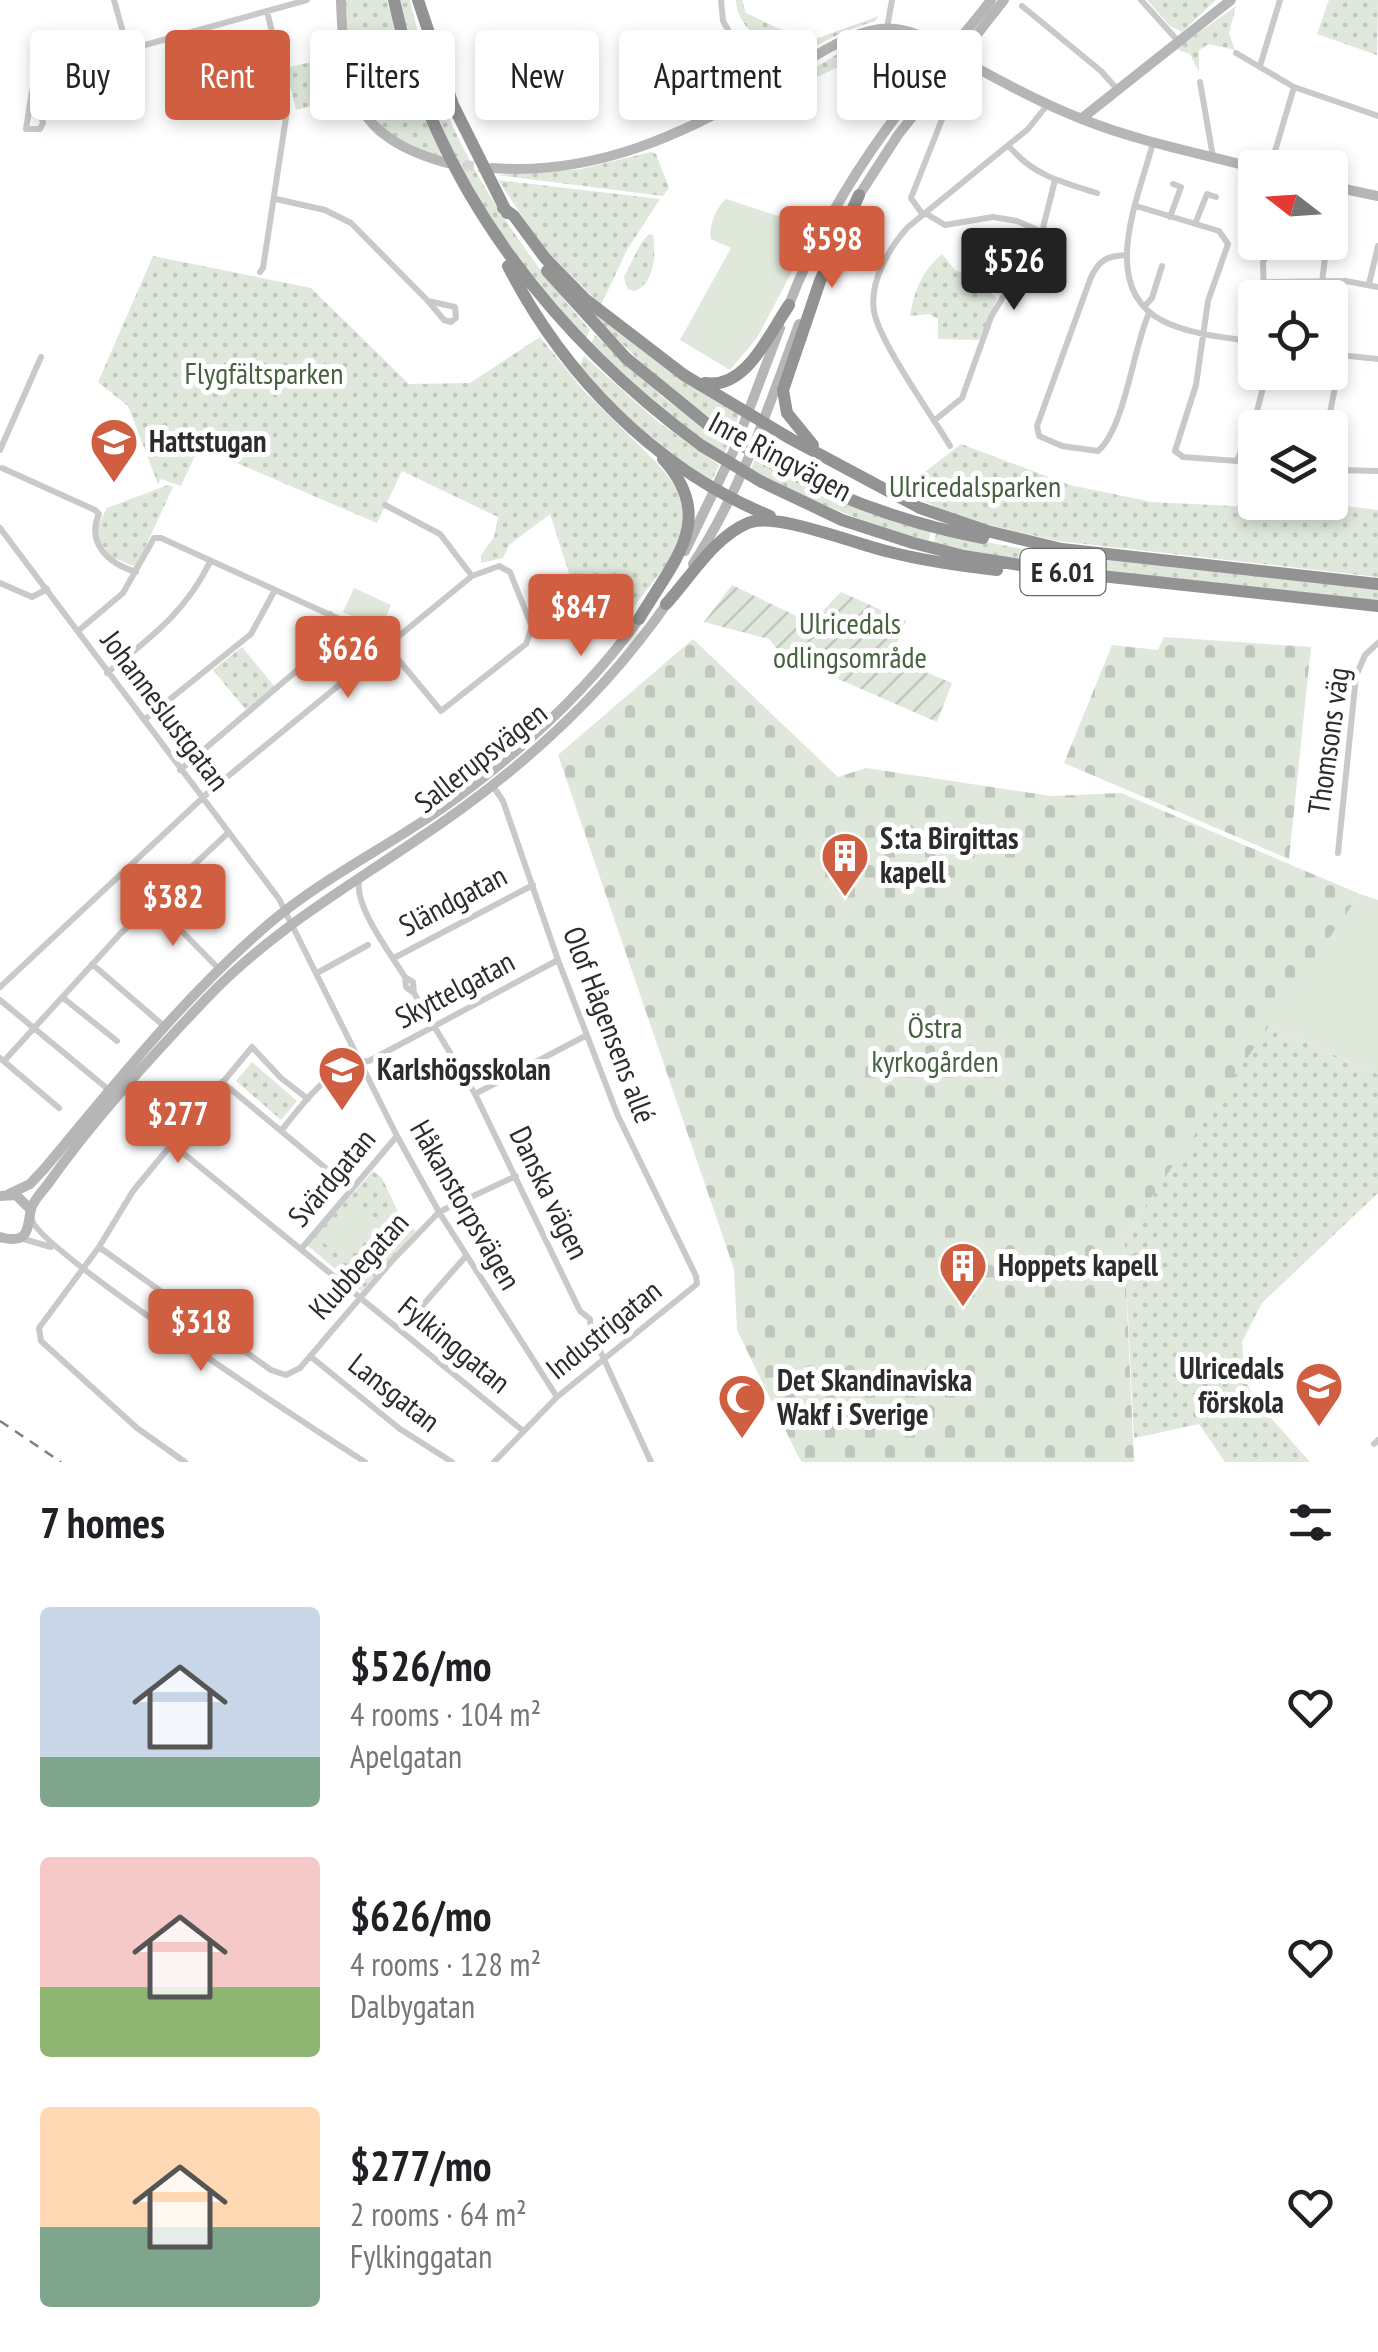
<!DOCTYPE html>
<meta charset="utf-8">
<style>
:root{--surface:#fff;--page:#f2f2f2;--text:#202124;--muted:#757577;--accent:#d05f41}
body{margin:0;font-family:"PT Sans Narrow",sans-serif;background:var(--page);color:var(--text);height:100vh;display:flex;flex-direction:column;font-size:38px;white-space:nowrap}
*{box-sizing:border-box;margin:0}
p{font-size:32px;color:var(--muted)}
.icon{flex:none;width:55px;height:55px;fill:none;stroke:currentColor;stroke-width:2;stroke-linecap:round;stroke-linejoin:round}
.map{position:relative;height:1462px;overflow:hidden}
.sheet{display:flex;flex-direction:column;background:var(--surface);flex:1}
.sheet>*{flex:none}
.banner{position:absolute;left:30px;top:30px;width:1320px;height:90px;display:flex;gap:20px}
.needle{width:65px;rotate:287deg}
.fabs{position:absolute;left:1238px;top:150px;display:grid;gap:20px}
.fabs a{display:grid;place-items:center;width:110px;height:110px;border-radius:10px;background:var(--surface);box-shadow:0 5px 15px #0003;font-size:50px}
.price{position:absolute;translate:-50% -85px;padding:0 22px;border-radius:10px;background:var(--accent);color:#fff;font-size:32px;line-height:65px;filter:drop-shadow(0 2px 5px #0008)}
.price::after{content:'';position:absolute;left:50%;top:60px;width:30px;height:22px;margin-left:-15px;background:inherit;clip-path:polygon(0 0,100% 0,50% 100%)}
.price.selected{background:#222;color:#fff}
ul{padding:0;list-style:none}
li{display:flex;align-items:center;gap:30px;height:250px;padding:0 40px}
li span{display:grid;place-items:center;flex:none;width:280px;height:200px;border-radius:10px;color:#555}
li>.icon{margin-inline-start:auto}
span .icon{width:120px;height:120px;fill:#fffc;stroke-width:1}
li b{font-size:42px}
h2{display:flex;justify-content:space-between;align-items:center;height:120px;padding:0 40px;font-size:42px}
.pill{padding:0 35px;border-radius:10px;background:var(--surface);box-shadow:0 5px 15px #0003;font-size:35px;line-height:90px}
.pill.selected{background:var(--accent);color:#fff}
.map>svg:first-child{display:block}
</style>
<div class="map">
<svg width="1378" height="1462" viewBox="0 0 1378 1462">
<defs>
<pattern id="grass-dots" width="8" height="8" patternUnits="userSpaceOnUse" patternTransform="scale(2.5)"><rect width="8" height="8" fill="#dfe8db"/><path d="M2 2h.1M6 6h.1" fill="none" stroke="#c0c7bc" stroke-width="1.8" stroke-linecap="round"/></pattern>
<pattern id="cemetery-stones" width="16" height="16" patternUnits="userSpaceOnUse" patternTransform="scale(2.5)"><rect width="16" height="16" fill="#dfe8db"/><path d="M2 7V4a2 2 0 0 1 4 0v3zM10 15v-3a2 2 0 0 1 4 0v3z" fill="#c0c7bc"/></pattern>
<pattern id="garden-furrows" width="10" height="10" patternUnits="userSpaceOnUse" patternTransform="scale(2.5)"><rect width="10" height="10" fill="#dfe8db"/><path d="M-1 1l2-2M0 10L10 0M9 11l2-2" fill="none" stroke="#c0c7bc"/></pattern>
</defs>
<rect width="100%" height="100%" fill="#fff"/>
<path fill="url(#grass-dots)" d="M 346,0 L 387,0 L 401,52 L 443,156 C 356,135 350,78 346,0 Z
M 399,0 L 410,0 C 437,125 506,235 590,330 L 585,340 C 555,303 520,266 494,226 C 449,157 422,79 399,0 Z
M 736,0 L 742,0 L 746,13 L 807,42 L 879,16 L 875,21 L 843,32 L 794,57 L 786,53 L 785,60 C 765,45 737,27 736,0 Z
M 1147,0 L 1216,0 L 1182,32 L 1170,26 Z
M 1329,0 L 1378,0 L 1377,55 L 1317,34 Z
M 1236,6 L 1229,33 L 1235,50 L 1209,44 L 1199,50 L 1199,72 L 1190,54 L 1176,49 Z
M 884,37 L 903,39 L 928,51 L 922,58 L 910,55 L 849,62 L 815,78 L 802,75 L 855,44 Z
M 328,58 L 339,99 L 296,110 L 286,68 Z
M 651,152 L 656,154 L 669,188 L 663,196 L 496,175 L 581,169 Z
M 498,180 L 660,199 L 627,250 L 601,305 L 545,250 Z
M 649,234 L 653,235 C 656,254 655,283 635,291 L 628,289 L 624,277 L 641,243 Z
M 942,254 L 955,270 L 977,279 L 997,299 L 979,340 L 938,339 L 938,319 L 929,314 L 910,316 C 914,291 922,271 942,254 Z
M 153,256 L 311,288 L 409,384 L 470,383 L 540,337 L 584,391 L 655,461 L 681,492 L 684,526 L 667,564 L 618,627 L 584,620 L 550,514 L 509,545 L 503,558 L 481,563 L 481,555 L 494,537 L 498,517 L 402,471 L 377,523 L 199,447 L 181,486 L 161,479 L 158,484 L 128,406 L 98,382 Z
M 574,293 L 739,415 L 733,433 C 672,394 622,347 574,293 Z
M 595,335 L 664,398 L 728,444 L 724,455 L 660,410 L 590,346 Z
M 584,356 L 657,421 L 719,465 L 712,480 C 656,446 622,415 580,365 Z
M 961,444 L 1070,485 L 1152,502 L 1253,507 L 1257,503 L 1313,502 L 1378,510 L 1378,577 L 1058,541 L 955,517 L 911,494 L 917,478 Z
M 755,460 L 931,531 L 928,542 C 866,524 808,500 751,469 Z
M 168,485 L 173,487 L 136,567 L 112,557 L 96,537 L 97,527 L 107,508 Z
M 936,533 L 1057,555 L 1378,589 L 1378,600 L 1055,566 L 934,544 Z
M 242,647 L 275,687 L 246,710 L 213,670 Z
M 1268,1026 L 1378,1074 L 1378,1193 L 1262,1303 L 1242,1342 L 1245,1378 L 1253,1398 L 1310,1462 L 1225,1462 L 1199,1424 L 1134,1438 L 1124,1237 Z
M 252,1062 L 297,1101 L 281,1120 L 236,1081 Z
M 373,1171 L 382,1178 L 400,1216 L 416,1231 L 361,1291 L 307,1245 Z"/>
<path fill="url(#cemetery-stones)" d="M 1164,637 L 1311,647 L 1289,859 L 1064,763 L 1112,645 L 1158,650 Z
M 693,639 L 838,777 L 866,768 L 1051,796 L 1121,793 L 1360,894 L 1124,1237 L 1134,1462 L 802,1462 L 797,1454 L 737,1330 L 734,1269 L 558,755 Z"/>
<path fill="url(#garden-furrows)" d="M 732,585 L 811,623 L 841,592 L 906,621 L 891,658 L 952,683 L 937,722 L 781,654 L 769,639 L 704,622 Z"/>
<path fill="#dfe8db" d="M 726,199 L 815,228 L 757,338 L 730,370 L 680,340 L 731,248 L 711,239 C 708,226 716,208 726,199 Z
M 354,588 L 391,605 L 381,629 L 343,612 Z
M 1360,894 L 1378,900 L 1378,1074 L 1268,1026 Z
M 356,1202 L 376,1219 L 343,1259 L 323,1242 Z"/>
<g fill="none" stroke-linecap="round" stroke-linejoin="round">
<path stroke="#d5d5d5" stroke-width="10" stroke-dasharray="10 5" stroke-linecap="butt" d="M 449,163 L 486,168"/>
<path stroke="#c9c9c9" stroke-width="6" d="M 114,0 L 128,50
M 721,0 L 723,21 L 761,88
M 1141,0 L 1178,41
M 1022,6 L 1101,71 L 1117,89
M 887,28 L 892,0
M 1236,53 L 1294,87 L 1378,116
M 1260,66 L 1280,0
M 1200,82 L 1213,157
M 29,111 L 41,116 L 43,123 L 40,129 L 26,129 L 32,91 L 67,81 L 98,58 L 307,0
M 1153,143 C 1139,196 1097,288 1163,321 C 1191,335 1225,337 1255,342
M 1009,146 C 1032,175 1062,182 1097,193
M 1270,168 L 1294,87
M 276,199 L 325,210 L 351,223 L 428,301 L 455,307 L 456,318 L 451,322 L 444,320 L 428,301
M 1136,206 L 1219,231 L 1228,244 L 1208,301 L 1196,385 L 1175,451 L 1183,457 L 1237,461 L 1255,419 L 1267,372
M 925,213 L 945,225 L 993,217 L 1017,221 L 1042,232
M 923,215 L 911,198 L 950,99
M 1170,217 L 1181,187 L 1173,184
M 1195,224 L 1207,194 L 1216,197
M 1330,226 L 1339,188
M 1127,255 C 1107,256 1100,259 1091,277 L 1037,426 L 1039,436 L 1062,446 L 1098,451 C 1125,428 1133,348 1149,313
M 260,272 L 263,268 L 287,111 L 285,87 L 267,11
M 1263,282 L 1346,281 L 1378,287
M 1369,284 L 1378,246
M 1264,298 L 1263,263 L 1270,242
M 1320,298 L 1327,242
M 1144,307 L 1152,298 L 1162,266
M 1330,354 L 1378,359
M 935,420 L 962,398 L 991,317 L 1042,232 L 1055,180
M 1327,428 L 1341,357
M 950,446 C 933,417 878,340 874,311 C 869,282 889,248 908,227 L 1028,129 L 1048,104
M 0,450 L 41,357
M 1330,466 L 1339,470 L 1378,471
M 2,468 L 95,510 L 99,514 C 86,543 109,564 136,572
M 385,505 L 440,534 L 472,576
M 0,528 L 279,899 L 397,1136 L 439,1212 L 557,1397
M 0,583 L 32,597 L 47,589
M 107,673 C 151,637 185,613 210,562
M 144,720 L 251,634 L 275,590
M 180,770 L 301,667 L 330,614
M 493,786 L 503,801 L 558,960 L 618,1116 L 696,1276 L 697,1284 L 557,1397 L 494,1462
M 1338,853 L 1356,676 L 1365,655 L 1378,643
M 360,879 C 351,902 392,956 405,977 L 406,987 L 414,993
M 154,903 L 219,969
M 394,958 L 533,885
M 92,964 L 164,1026
M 317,973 L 368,945
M 405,977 L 413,982 L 414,993 L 475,1094 L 580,1311 L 590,1319 L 591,1331 L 651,1462
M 0,987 L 210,791 L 472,576 L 499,566 L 510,572 L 532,627 L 526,644 L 441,711 L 387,646 L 381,638 L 161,538 L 154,538 L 123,593 L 78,631
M 62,997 L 117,1041
M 0,1000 L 109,1090
M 0,1058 L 59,1108
M 4,1061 L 120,934 L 228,833
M 222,1082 L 351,1189
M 475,1094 L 587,1035
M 281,1131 C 302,1105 331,1063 369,1061 L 558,960
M 172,1144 L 522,1430
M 32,1220 C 40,1251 320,1433 365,1462
M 20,1238 L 51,1247
M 99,1247 L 271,1370 L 286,1375 L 300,1368 L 391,1262 L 439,1212 L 516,1176
M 302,1248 L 397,1136
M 401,1330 L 466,1256
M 310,1356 L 400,1429 L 452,1462
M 1374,1444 L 1378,1440
M 185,1462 L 137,1428 L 41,1341 L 39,1328 L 99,1247 L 133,1191 L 252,1047 L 281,1078 L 308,1099"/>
<path stroke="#b6b6b6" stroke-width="10" d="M 341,0 C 344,90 352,137 447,163
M 1081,119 L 1231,0
M 492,168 C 594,176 686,134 771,83 C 804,64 842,34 880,29 C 914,25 942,48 970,64 C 1007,85 1047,106 1087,121 C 1141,142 1199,153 1255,168
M 1330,186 L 1378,196
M 856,200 L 898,135 L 1004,0
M 786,312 C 817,230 863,156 918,88 C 942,58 968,31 991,0
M 685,551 L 733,452 L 780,328
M 693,564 C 742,489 768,408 799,324
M 9,1194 L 30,1184 L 45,1168 C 117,1082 185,995 271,922 C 322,879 385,848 441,809 C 516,756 588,691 642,615
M 0,1196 L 16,1195 L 31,1210
M 0,1237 C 30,1245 27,1228 31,1209 C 33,1201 43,1190 48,1184 C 93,1120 152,1056 206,999 C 269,933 338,893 412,843 C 513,777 602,699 670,599"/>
<path stroke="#939393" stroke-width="12" d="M 394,0 C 433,184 553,337 702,446
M 418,0 L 453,105 L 507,213
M 503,208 L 514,216 L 545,258 L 585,299 L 684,375 L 791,439 L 920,508 L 987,531 L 1066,550
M 508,266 C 564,375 655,469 770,516
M 547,271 L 626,358 L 707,424
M 705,383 C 746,390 769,334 789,305
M 813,445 L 787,413 L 783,390 L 820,281 L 859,195
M 768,461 C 836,498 908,524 983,538
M 762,482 L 842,520 L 913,543 L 964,556 L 1064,572 L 1378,606
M 1062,549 L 1378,584
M 666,604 C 690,578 714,537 748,523 C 775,511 858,545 890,552 C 925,561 961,566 997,570
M 639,619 C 673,561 718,519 663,459"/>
<path stroke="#818181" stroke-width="2.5" stroke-dasharray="10 8" stroke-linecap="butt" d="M 0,1421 L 61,1462"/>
<path stroke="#939393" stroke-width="12" d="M 707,424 L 768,461
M 702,446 L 762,482"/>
</g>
<defs>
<g id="school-pin" transform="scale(2.5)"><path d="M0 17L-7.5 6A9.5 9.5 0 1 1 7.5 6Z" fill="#d05f41" stroke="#fff"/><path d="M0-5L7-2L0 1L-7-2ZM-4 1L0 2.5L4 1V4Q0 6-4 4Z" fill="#fff"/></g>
<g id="building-pin" transform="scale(2.5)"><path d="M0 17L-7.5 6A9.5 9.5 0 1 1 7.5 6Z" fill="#d05f41" stroke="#fff"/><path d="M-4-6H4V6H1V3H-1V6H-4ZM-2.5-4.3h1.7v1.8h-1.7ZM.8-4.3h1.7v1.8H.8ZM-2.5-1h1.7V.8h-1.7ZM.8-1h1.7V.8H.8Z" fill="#fff"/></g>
<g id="mosque-pin" transform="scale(2.5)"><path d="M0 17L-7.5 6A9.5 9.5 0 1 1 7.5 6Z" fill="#d05f41" stroke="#fff"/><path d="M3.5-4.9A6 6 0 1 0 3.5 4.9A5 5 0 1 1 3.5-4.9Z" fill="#fff"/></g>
</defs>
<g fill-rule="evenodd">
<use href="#school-pin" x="114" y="442"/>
<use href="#building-pin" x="845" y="856"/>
<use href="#school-pin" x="342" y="1070"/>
<use href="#building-pin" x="963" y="1266"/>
<use href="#school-pin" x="1319" y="1386"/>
<use href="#mosque-pin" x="742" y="1398"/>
</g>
<g text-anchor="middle" stroke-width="10" stroke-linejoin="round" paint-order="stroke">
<rect fill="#fff" stroke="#6b6b6b" stroke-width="2.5" x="1020.5" y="549" width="85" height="46" rx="8"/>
<g font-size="28" font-weight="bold" fill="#2c2c2c">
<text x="1063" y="582">E 6.01</text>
</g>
<g font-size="30" fill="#46623f" stroke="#fff">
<text x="264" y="384">Flygfältsparken</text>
<text x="975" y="497">Ulricedalsparken</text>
<text x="850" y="634">Ulricedals<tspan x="850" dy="34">odlingsområde</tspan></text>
<text x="935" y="1038">Östra<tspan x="935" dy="34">kyrkogården</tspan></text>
</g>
<g font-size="30" font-weight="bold" fill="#2c2c2c" stroke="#fff" text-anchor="start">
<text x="149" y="452">Hattstugan</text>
<text x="880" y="849">S:ta Birgittas<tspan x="880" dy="34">kapell</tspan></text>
<text x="377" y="1080">Karlshögsskolan</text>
<text x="998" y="1276">Hoppets kapell</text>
<text x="1284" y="1379" text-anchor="end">Ulricedals<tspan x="1284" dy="34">förskola</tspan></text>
<text x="777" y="1391">Det Skandinaviska<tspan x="777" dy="34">Wakf i Sverige</tspan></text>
</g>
<g font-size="30" fill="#2c2c2c" stroke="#fff">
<text transform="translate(780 457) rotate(28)" y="10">Inre Ringvägen</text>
<text transform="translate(165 711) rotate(53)" y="10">Johanneslustgatan</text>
<text transform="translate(1329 741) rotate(-82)" y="10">Thomsons väg</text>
<text transform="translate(481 758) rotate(-38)" y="10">Sallerupsvägen</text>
<text transform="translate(453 901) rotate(-28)" y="10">Sländgatan</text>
<text transform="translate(455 990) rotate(-28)" y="10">Skyttelgatan</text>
<text transform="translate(609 1025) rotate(69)" y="10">Olof Hågensens allé</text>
<text transform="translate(332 1178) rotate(-50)" y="10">Svärdgatan</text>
<text transform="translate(549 1193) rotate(64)" y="10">Danska vägen</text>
<text transform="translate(465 1205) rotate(60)" y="10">Håkanstorpsvägen</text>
<text transform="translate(359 1266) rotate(-48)" y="10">Klubbegatan</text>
<text transform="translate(604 1330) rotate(-39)" y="10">Industrigatan</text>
<text transform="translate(454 1345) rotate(39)" y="10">Fylkinggatan</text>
<text transform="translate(394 1393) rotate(38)" y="10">Lansgatan</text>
</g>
</g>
</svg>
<div class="fabs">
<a><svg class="needle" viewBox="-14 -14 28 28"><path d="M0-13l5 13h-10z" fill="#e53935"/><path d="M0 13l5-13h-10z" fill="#757577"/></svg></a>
<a><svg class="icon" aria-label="locate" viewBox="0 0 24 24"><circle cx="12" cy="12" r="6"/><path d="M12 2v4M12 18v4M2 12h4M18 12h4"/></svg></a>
<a><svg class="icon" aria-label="layers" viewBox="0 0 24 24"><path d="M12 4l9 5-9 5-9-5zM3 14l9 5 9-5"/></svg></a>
</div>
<b class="price" style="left:832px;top:291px">$598</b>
<b class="price selected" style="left:1014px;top:313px">$526</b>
<b class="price" style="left:581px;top:659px">$847</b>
<b class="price" style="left:348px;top:701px">$626</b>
<b class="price" style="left:173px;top:949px">$382</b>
<b class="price" style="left:178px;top:1166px">$277</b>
<b class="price" style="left:201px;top:1374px">$318</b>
<div class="banner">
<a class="pill">Buy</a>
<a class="pill selected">Rent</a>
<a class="pill">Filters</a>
<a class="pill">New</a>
<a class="pill">Apartment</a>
<a class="pill">House</a>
</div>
</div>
<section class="sheet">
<h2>7 homes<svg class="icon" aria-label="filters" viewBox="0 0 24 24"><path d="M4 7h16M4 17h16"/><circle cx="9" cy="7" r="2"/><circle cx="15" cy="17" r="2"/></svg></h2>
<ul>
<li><span style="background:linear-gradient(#c9d6e8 75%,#7fa58c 0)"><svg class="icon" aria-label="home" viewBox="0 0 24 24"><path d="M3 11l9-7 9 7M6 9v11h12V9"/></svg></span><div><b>$526/mo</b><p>4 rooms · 104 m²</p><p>Apelgatan</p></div><svg class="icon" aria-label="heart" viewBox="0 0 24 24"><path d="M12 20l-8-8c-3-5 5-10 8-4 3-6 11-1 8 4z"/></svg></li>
<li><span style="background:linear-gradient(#f6c9c9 65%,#8fb573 0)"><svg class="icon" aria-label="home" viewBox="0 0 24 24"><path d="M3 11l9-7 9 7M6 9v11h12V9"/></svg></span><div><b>$626/mo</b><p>4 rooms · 128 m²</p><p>Dalbygatan</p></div><svg class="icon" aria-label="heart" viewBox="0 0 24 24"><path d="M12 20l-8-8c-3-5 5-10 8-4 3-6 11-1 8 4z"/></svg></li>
<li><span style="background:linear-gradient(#ffd9b3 60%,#7fa58c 0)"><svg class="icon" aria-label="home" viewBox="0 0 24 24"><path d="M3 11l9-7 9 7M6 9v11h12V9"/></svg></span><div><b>$277/mo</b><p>2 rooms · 64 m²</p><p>Fylkinggatan</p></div><svg class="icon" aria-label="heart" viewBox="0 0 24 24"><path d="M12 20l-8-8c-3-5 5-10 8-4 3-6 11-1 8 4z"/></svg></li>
</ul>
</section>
